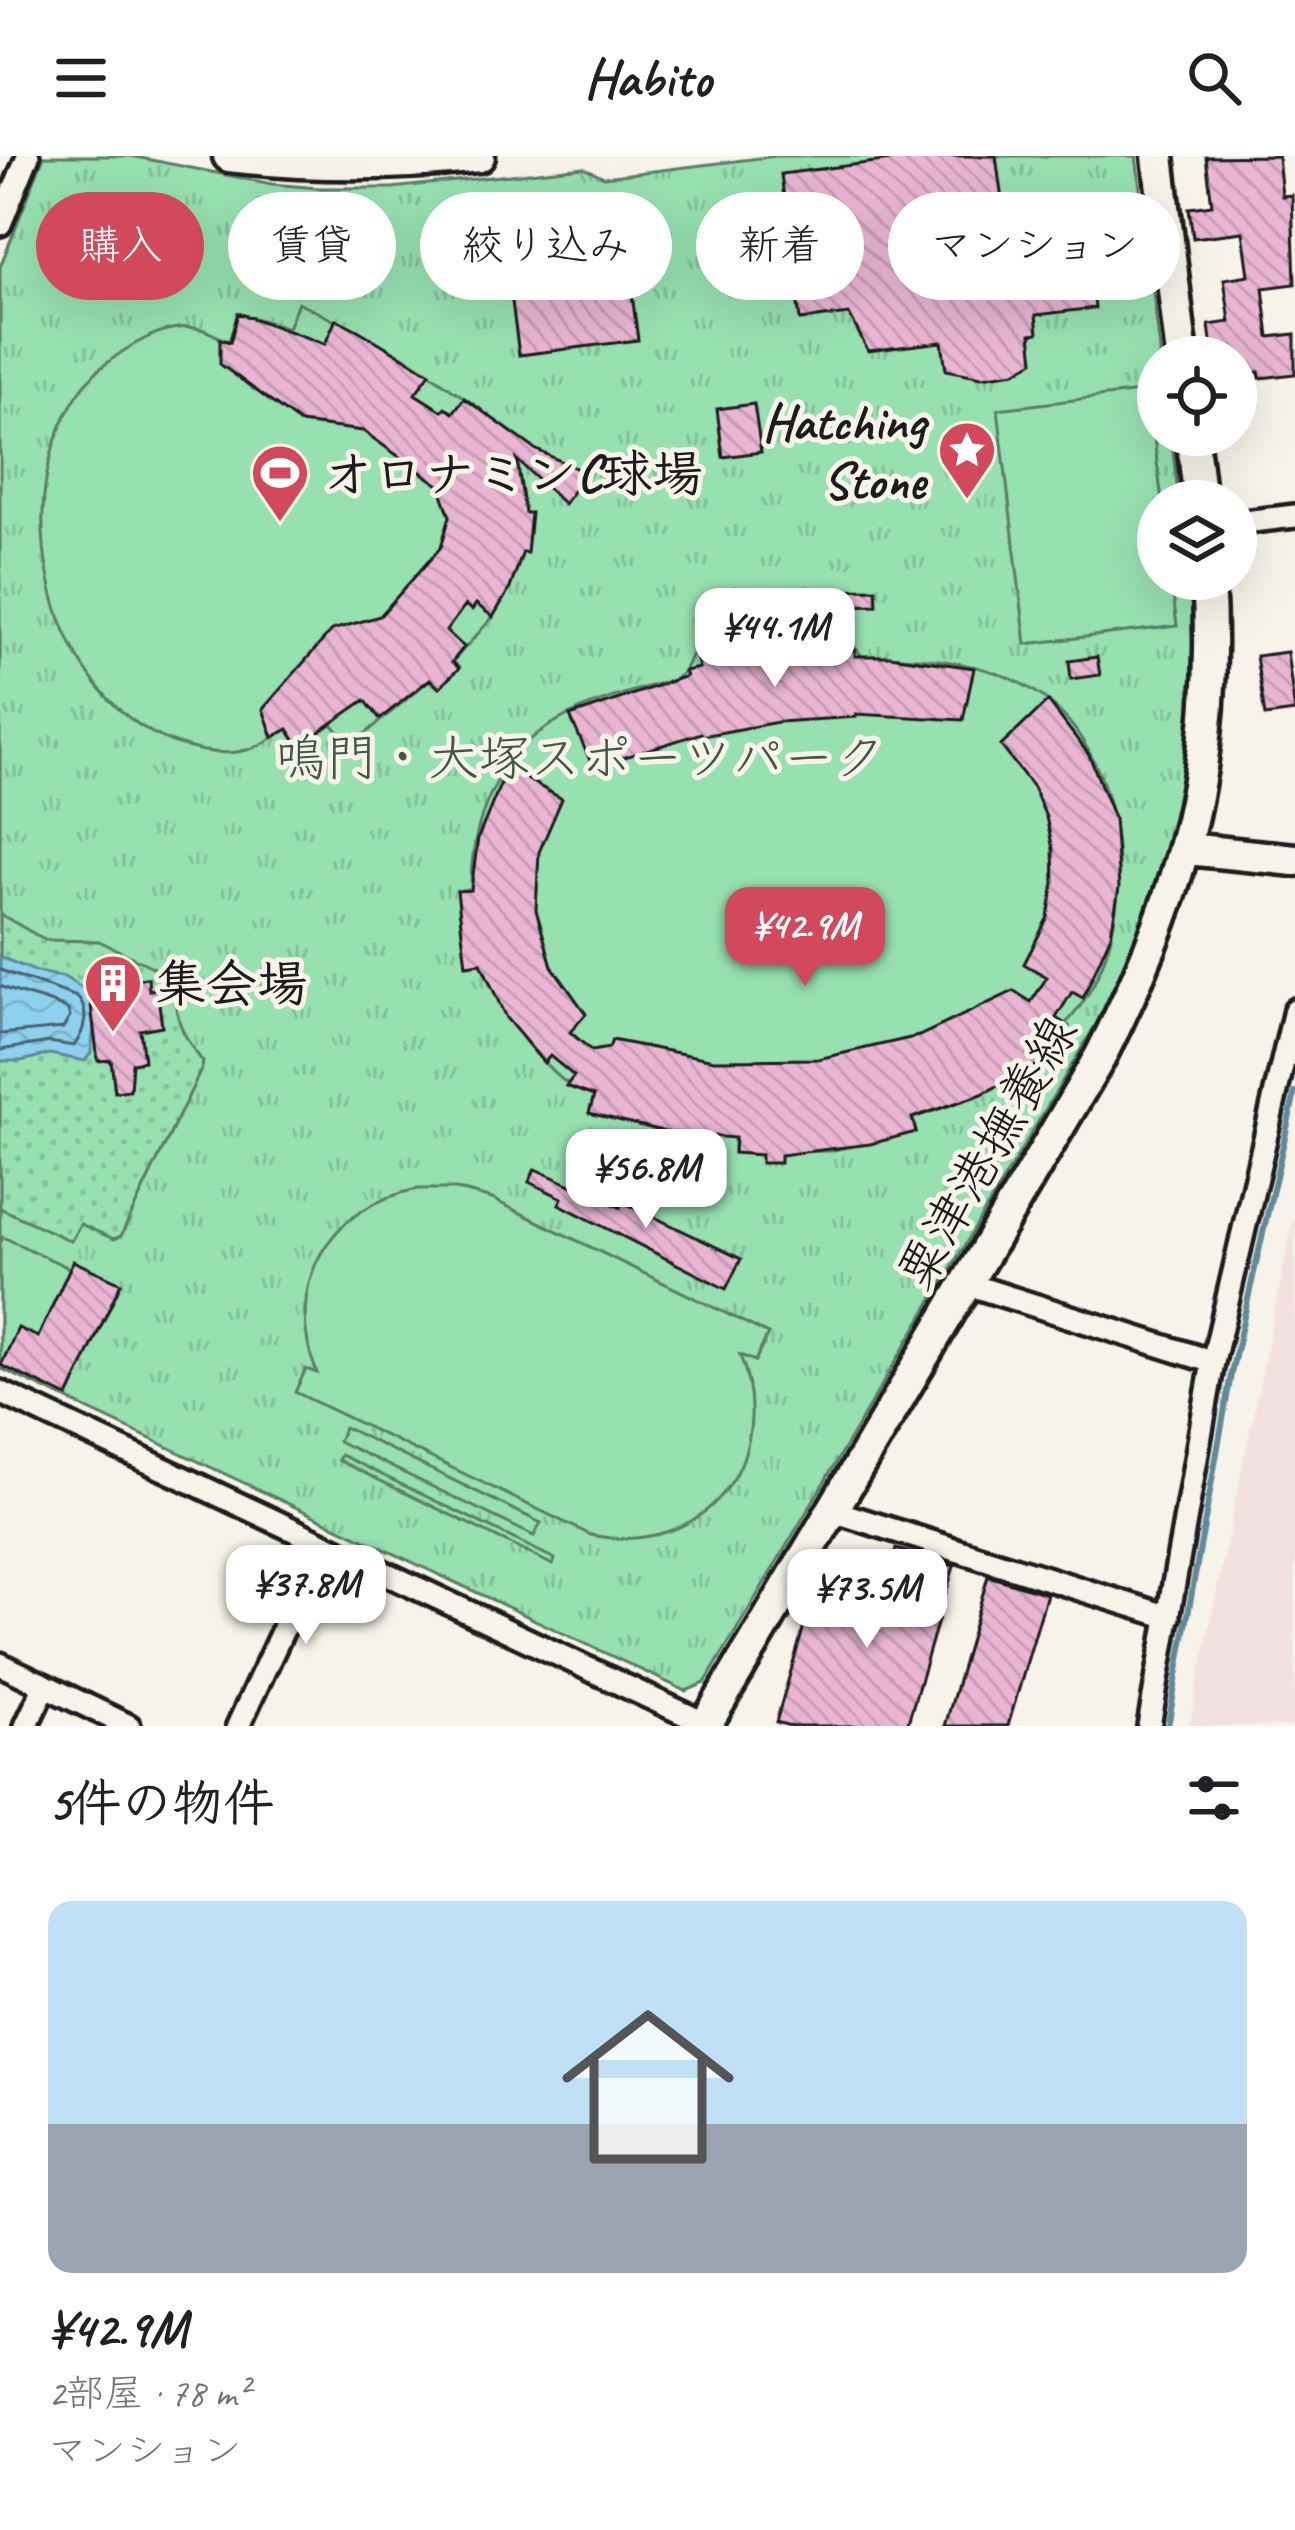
<!DOCTYPE html>
<html lang="ja">
<meta charset="utf-8">
<style>
:root{--surface:#fff;--page:#f2f2f2;--text:#202124;--muted:#757577;--line:#e0e0e0;--accent:#d1495b}
body{margin:0;font-family:Caveat,"Klee One",sans-serif;background:var(--page);color:var(--text);height:100vh;display:flex;flex-direction:column;font-size:45px;white-space:nowrap}
*{box-sizing:border-box;margin:0}
p{font-size:39px;color:var(--muted)}
.icon{flex:none;width:66px;height:66px;fill:none;stroke:currentColor;stroke-width:2;stroke-linecap:round;stroke-linejoin:round}
.map{position:relative;height:1570px;overflow:hidden}
.side{display:flex;flex-direction:column;background:var(--surface);flex:1}
.side>*{flex:none}
.hud{position:absolute;left:36px;top:36px;width:1224px;height:108px;display:flex;gap:24px}
.fabs{position:absolute;left:1137px;top:180px;display:grid;gap:24px}
.fabs a{display:grid;place-items:center;width:120px;height:120px;border-radius:50%;background:var(--surface);box-shadow:0 12px 48px #0002;font-size:60px}
.price{position:absolute;translate:-50% -102px;padding:0 27px;border-radius:24px;background:#fff;color:#222;font-size:39px;line-height:78px;filter:drop-shadow(0 3px 6px #0008)}
.price::after{content:'';position:absolute;left:50%;top:72px;width:36px;height:27px;margin-left:-18px;background:inherit;clip-path:polygon(0 0,100% 0,50% 100%)}
.price.on{background:var(--accent);color:#fff}
ul{padding:0;list-style:none}
li{display:grid;align-content:center;gap:24px;height:636px;padding:0 48px}
li+li{border-top:3px solid var(--line)}
li span{display:grid;place-items:center;height:372px;border-radius:24px;color:#555}
li>.icon{margin-inline-start:auto}
span .icon{width:216px;height:216px;fill:#fffc;stroke-width:1}
li b{font-size:51px}
h2{display:flex;justify-content:space-between;align-items:center;height:144px;padding:0 48px;font-size:51px}
.tag{padding:0 42px;border-radius:54px;background:var(--surface);box-shadow:0 12px 48px #0002;font-size:42px;line-height:108px}
.tag.on{background:var(--accent);color:#fff}
header{display:flex;justify-content:space-between;align-items:center;height:156px;padding:0 48px;background:var(--surface);font-size:54px;font-weight:600}
.map>svg:first-child{display:block}
</style>
<header><svg class="icon" aria-label="menu" viewBox="0 0 24 24"><path d="M4 6h16M4 12h16M4 18h16"/></svg>Habito<svg class="icon" aria-label="search" viewBox="0 0 24 24"><circle cx="10" cy="10" r="6"/><path d="M15 15l6 6"/></svg></header>
<div class="map">
<svg width="1295" height="1570" viewBox="0 0 1295 1570">
<defs>
<pattern id="grass-tufts" width="24" height="20" patternUnits="userSpaceOnUse" patternTransform="scale(3)"><rect width="24" height="20" fill="#97e0b0"/><path d="M3 7l-1-3M5 7V3M7 7l1-3M15 17l-1-3M17 17v-4M19 17l1-3" fill="none" stroke="#82c097"/></pattern>
<pattern id="garden-dots" width="8" height="8" patternUnits="userSpaceOnUse" patternTransform="scale(3)"><rect width="8" height="8" fill="#97e0b0"/><path d="M2 2h.1M6 6h.1" fill="none" stroke="#82c097" stroke-width="1.8" stroke-linecap="round"/></pattern>
<pattern id="water-waves" width="16" height="10" patternUnits="userSpaceOnUse" patternTransform="scale(3)"><rect width="16" height="10" fill="#8dd1ee"/><path d="M0 5q4-4 8 0t8 0" fill="none" stroke="#79b3cc"/></pattern>
<pattern id="building-back-hatch" width="6" height="6" patternUnits="userSpaceOnUse" patternTransform="scale(3)"><rect width="6" height="6" fill="#e9b5d2"/><path d="M-1 5l2 2M0 0l6 6M5-1l2 2" fill="none" stroke="#c79bb4"/></pattern>
</defs>
<rect width="100%" height="100%" fill="#f7f3e8"/>
<filter id="ink" filterUnits="userSpaceOnUse"><feTurbulence type="fractalNoise" baseFrequency=".00833" numOctaves="2"/><feDisplacementMap in="SourceGraphic" scale="24" xChannelSelector="R" yChannelSelector="G"/><feConvolveMatrix kernelMatrix="1 2 1 2 8 2 1 2 1" color-interpolation-filters="sRGB"/></filter>
<g filter="url(#ink)">
<path fill="#f3e0e1" d="M 1295,1056 L 1295,1570 L 1189,1570 Z"/>
<path fill="url(#grass-tufts)" stroke="#5a7e66" stroke-width="3" d="M 44,0 L 131,0 L 272,28 L 318,32 L 392,32 L 583,11 L 604,21 L 776,0 L 1136,0 L 1161,201 L 1158,201 L 1158,279 L 1171,279 L 1179,345 L 1158,345 L 1158,423 L 1189,423 C 1207,570 1166,726 1102,858 L 705,1527 L 686,1535 L 0,1212 L 0,111 Z"/>
<path fill="url(#garden-dots)" stroke="#5a7e66" stroke-width="3" d="M 0,758 L 45,784 L 99,785 L 177,823 C 171,857 182,880 203,906 L 202,912 L 121,1080 L 114,1083 L 80,1068 L 71,1085 L 0,1052 Z"/>
<path fill="#97e0b0" stroke="#5a7e66" stroke-width="3" d="M 298,146 L 412,205 L 482,254 L 495,273 L 523,377 L 519,408 L 493,461 L 453,505 L 459,512 L 439,532 L 429,524 L 351,590 L 332,568 L 299,590 L 287,573 C 275,580 261,591 247,594 C 224,600 197,595 175,587 C 38,538 0,314 97,215 C 123,193 168,162 204,174 C 213,177 220,183 229,185 L 238,157 L 288,172 Z
M 1148,235 L 1162,345 L 1158,345 L 1158,423 L 1171,423 L 1177,470 L 1026,488 L 998,253 Z
M 841,475 L 862,500 C 916,500 984,504 1031,533 C 1141,599 1149,814 1044,886 L 1053,901 L 982,938 L 913,962 L 916,976 L 829,995 L 734,997 L 734,982 L 667,976 L 589,957 L 594,940 C 565,930 557,920 536,898 C 464,819 443,681 519,595 C 555,554 624,537 675,523 L 684,515 L 695,492 L 767,480 Z
M 418,1033 L 456,1033 L 492,1043 L 768,1178 L 755,1205 L 740,1199 C 781,1305 704,1402 591,1379 L 295,1236 L 306,1213 L 317,1217 C 282,1130 327,1050 418,1033 Z
M 3,1081 L 69,1112 L 73,1105 L 121,1127 L 68,1241 L 0,1209 L 0,1088 Z
M 344,1271 L 541,1367 L 534,1380 L 338,1285 Z
M 341,1299 L 555,1403 L 553,1409 L 338,1304 Z"/>
<path fill="url(#water-waves)" stroke="#60899a" stroke-width="3" d="M 0,801 L 37,816 L 64,821 L 91,838 C 99,857 92,878 91,897 L 85,905 L 50,898 L 21,905 L 0,905 Z"/>
<g fill="none" stroke-linecap="round" stroke-linejoin="round">
<path stroke="#496470" stroke-width="3" d="M 0,814 L 77,841 C 91,855 84,876 74,890 L 49,886 L 0,894
M 0,830 C 23,840 47,842 68,854 L 70,861 L 63,872 L 0,878"/>
<path stroke="#60899a" stroke-width="6" d="M 1168,1570 L 1232,1213 L 1295,937"/>
</g>
<path fill="url(#building-back-hatch)" stroke="#1c1c1c" stroke-width="3" d="M 923,0 L 996,0 L 1006,74 L 1085,64 L 1095,152 L 1036,159 L 1038,177 L 1031,178 L 1034,205 L 1015,216 L 982,221 L 946,214 L 942,186 L 868,195 L 849,158 L 800,164 L 781,18 Z
M 1278,0 L 1282,40 L 1292,39 L 1295,128 L 1263,132 L 1269,181 L 1295,178 L 1295,218 L 1260,222 L 1259,216 L 1236,219 L 1236,201 L 1213,201 L 1209,169 L 1230,166 L 1224,123 L 1249,119 L 1243,76 L 1193,82 L 1189,52 L 1212,49 L 1206,1 Z
M 620,46 L 638,184 L 519,199 L 501,62 Z
M 238,157 L 325,188 L 336,163 L 356,173 L 430,217 L 415,238 L 442,255 L 445,251 L 453,257 L 464,242 L 535,293 L 586,317 L 564,348 L 517,304 L 525,357 L 531,357 L 527,397 L 523,396 L 510,432 L 493,461 L 476,448 L 472,454 L 465,449 L 446,475 L 464,491 L 452,506 L 459,512 L 439,532 L 430,523 L 380,563 L 365,544 L 299,590 L 288,573 L 273,581 L 263,553 L 332,474 L 380,460 L 441,391 L 450,360 L 439,329 L 363,275 L 300,267 L 220,208 L 220,183 L 230,186 Z
M 754,248 L 761,296 L 723,301 L 717,253 Z
M 876,433 L 877,449 L 841,450 L 840,495 L 855,494 L 855,500 L 890,500 L 974,512 L 963,564 L 856,558 L 856,561 L 778,566 L 702,580 L 701,577 L 593,611 L 570,560 L 686,520 L 684,515 L 699,512 L 695,492 L 827,475 L 825,434 Z
M 1287,496 L 1295,556 L 1265,560 L 1256,500 Z
M 1097,501 L 1100,519 L 1071,523 L 1069,505 Z
M 1048,545 L 1089,599 L 1114,662 L 1119,732 L 1111,778 L 1083,842 L 1072,836 L 1056,862 L 1068,870 L 1044,886 L 1053,901 L 982,938 L 912,962 L 916,976 L 870,988 L 780,999 L 780,1007 L 761,1007 L 761,999 L 734,997 L 735,982 L 667,976 L 589,957 L 594,940 L 566,930 L 574,920 L 550,900 L 544,907 L 506,862 L 481,807 L 466,809 L 457,735 L 471,734 L 478,682 L 507,612 L 562,643 L 539,696 L 536,754 L 552,810 L 586,858 L 570,876 L 592,895 L 609,892 L 612,884 L 714,904 L 818,903 L 919,880 L 1014,835 L 1031,846 L 1047,821 L 1024,808 L 1048,761 L 1054,727 L 1053,693 L 1046,661 L 1033,631 L 1001,590 Z
M 148,822 L 149,834 L 157,833 L 162,870 L 140,874 L 144,905 L 132,907 L 130,934 L 115,936 L 111,904 L 98,905 L 90,841 L 117,838 L 116,825 Z
M 535,1013 L 620,1051 L 623,1046 L 741,1103 L 726,1133 L 559,1048 L 562,1042 L 529,1026 Z
M 73,1105 L 121,1127 L 68,1241 L 1,1209 L 18,1172 L 38,1181 Z
M 896,1393 L 954,1410 L 907,1570 L 790,1570 L 776,1566 L 815,1432 L 878,1451 Z
M 988,1420 L 1047,1438 L 1008,1570 L 945,1570 Z"/>
<g fill="none" stroke-linecap="round" stroke-linejoin="round">
<g stroke="#1c1c1c" stroke-width="30">
<path id="street" d="M 0,68 L 28,0
M 1236,367 L 1295,360
M 964,1127 L 1213,1206
M 0,1236 L 706,1568
M 833,1355 L 1169,1461
M 0,1508 L 129,1570
M 26,1570 L 45,1530
M 238,1570 L 323,1388
M 1149,1570 L 1213,1206 L 1295,854"/>
</g>
<g stroke="#1c1c1c" stroke-width="39">
<path id="secondary" d="M 229,0 C 314,10 394,10 479,0
M 1158,0 L 1182,201
M 1192,279 L 1200,345
M 1187,693 L 1295,704
M 705,1570 L 1100,901 C 1183,738 1220,607 1208,423"/>
</g>
<use href="#street" stroke="#f7f3e8" stroke-width="21"/>
<use href="#secondary" stroke="#f7f3e8" stroke-width="30"/>
</g>
</g>
<defs>
<g id="sight-pin" transform="scale(3)"><path d="M0 17L-7.5 6A9.5 9.5 0 1 1 7.5 6Z" fill="#d1495b" stroke="#f7f3e8"/><path d="M0-6L1.8-2.2L6-1.7L2.9 1.2L3.7 5.4L0 3.3L-3.7 5.4L-2.9 1.2L-6-1.7L-1.8-2.2Z" fill="#fff"/></g>
<g id="stadium-pin" transform="scale(3)"><path d="M0 17L-7.5 6A9.5 9.5 0 1 1 7.5 6Z" fill="#d1495b" stroke="#f7f3e8"/><path d="M0-5a6.5 5 0 1 0 0 10a6.5 5 0 1 0 0-10ZM-3.5-1.8h7v3.6h-7Z" fill="#fff"/></g>
<g id="building-pin" transform="scale(3)"><path d="M0 17L-7.5 6A9.5 9.5 0 1 1 7.5 6Z" fill="#d1495b" stroke="#f7f3e8"/><path d="M-4-6H4V6H1V3H-1V6H-4ZM-2.5-4.3h1.7v1.8h-1.7ZM.8-4.3h1.7v1.8H.8ZM-2.5-1h1.7V.8h-1.7ZM.8-1h1.7V.8H.8Z" fill="#fff"/></g>
</defs>
<g fill-rule="evenodd">
<use href="#sight-pin" x="967" y="294"/>
<use href="#stadium-pin" x="280" y="317"/>
<use href="#building-pin" x="113" y="827"/>
</g>
<g text-anchor="middle" stroke-width="10" stroke-linejoin="round" paint-order="stroke">
<g font-size="51" font-weight="bold" fill="#1c1c1c" stroke="#f7f3e8" text-anchor="start">
<text x="925" y="283" text-anchor="end">Hatching<tspan x="925" dy="59">Stone</tspan></text>
<text x="322" y="335">オロナミンC球場</text>
<text x="155" y="845">集会場</text>
</g>
<g font-size="51" fill="#415748" stroke="#f7f3e8">
<text x="580" y="619">鳴門・大塚スポーツパーク</text>
</g>
<g font-size="51" fill="#1c1c1c" stroke="#f7f3e8">
<text transform="translate(986 996) rotate(-60)" y="18">粟津港撫養線</text>
</g>
</g>
</svg>
<div class="fabs">
<a><svg class="icon" aria-label="locate" viewBox="0 0 24 24"><circle cx="12" cy="12" r="6"/><path d="M12 2v4M12 18v4M2 12h4M18 12h4"/></svg></a>
<a><svg class="icon" aria-label="layers" viewBox="0 0 24 24"><path d="M12 4l9 5-9 5-9-5zM3 14l9 5 9-5"/></svg></a>
</div>
<b class="price" style="left:775px;top:534px">¥44.1M</b>
<b class="price on" style="left:805px;top:833px">¥42.9M</b>
<b class="price" style="left:646px;top:1075px">¥56.8M</b>
<b class="price" style="left:306px;top:1491px">¥37.8M</b>
<b class="price" style="left:867px;top:1495px">¥73.5M</b>
<div class="hud">
<a class="tag on">購入</a>
<a class="tag">賃貸</a>
<a class="tag">絞り込み</a>
<a class="tag">新着</a>
<a class="tag">マンション</a>
</div>
</div>
<section class="side">
<h2>5件の物件<svg class="icon" aria-label="filters" viewBox="0 0 24 24"><path d="M4 7h16M4 17h16"/><circle cx="9" cy="7" r="2"/><circle cx="15" cy="17" r="2"/></svg></h2>
<ul>
<li><span style="background:linear-gradient(#bfe0f5 60%,#9aa5b1 0)"><svg class="icon" aria-label="home" viewBox="0 0 24 24"><path d="M3 11l9-7 9 7M6 9v11h12V9"/></svg></span><div><b>¥42.9M</b><p>2部屋 · 78 m²</p><p>マンション</p></div></li>
</ul>
</section>
